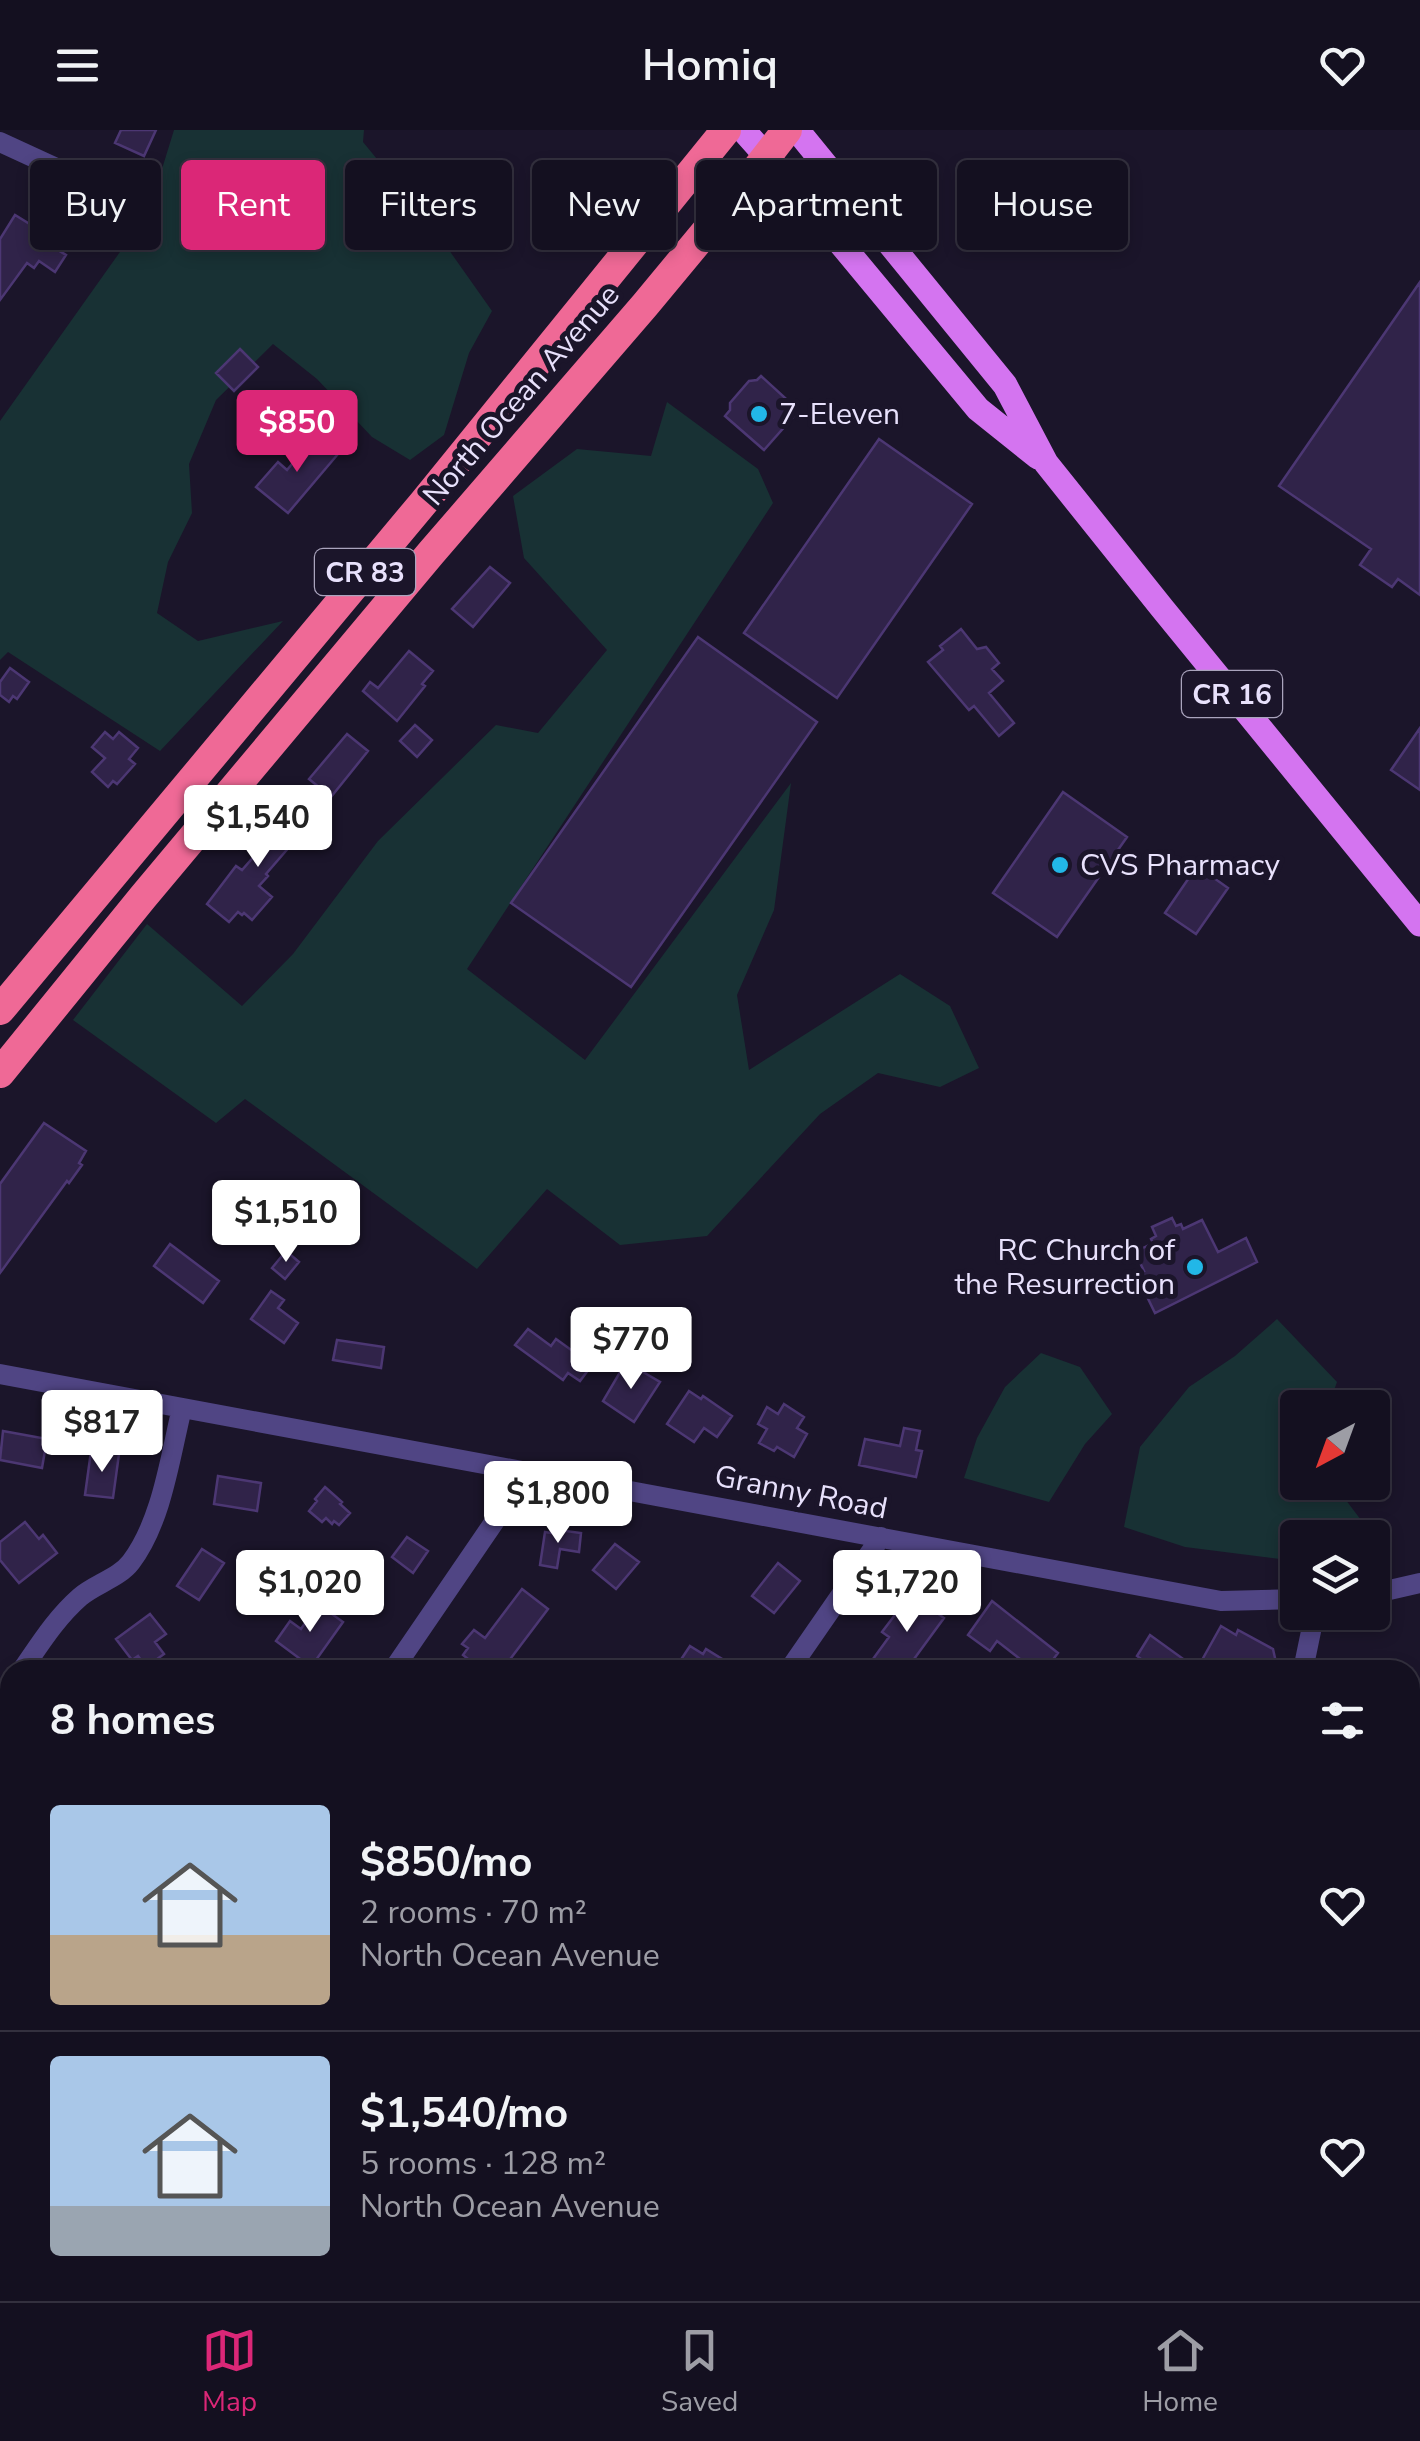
<!DOCTYPE html>
<meta charset="utf-8">
<style>
:root{--surface:#141020;--page:#1d1929;--text:#f1f3f6;--muted:#9d9da5;--line:#33303e;--accent:#db2777}
body{margin:0;font-family:"Nunito Sans",sans-serif;background:var(--page);color:var(--text);height:100vh;display:flex;flex-direction:column;font-size:38px;white-space:nowrap}
*{box-sizing:border-box;margin:0}
p{font-size:32px;color:var(--muted)}
.icon{flex:none;width:55px;height:55px;fill:none;stroke:currentColor;stroke-width:2;stroke-linecap:round;stroke-linejoin:round}
.map{position:relative;flex:1;overflow:hidden}
.side{position:absolute;left:0px;top:1530px;width:1420px;height:642px;display:flex;flex-direction:column;background:var(--surface);border-radius:30px 30px 0 0;box-shadow:0 5px 15px #0003,0 0 0 2px var(--line)}
.side>*{flex:none}
.guide{position:absolute;left:30px;top:30px;width:1360px;height:90px;display:flex;gap:20px}
.needle{width:65px;rotate:221deg}
.controls{position:absolute;left:1280px;top:1260px;display:grid;gap:20px}
.controls a{display:grid;place-items:center;width:110px;height:110px;border-radius:10px;background:var(--surface);box-shadow:0 5px 15px #0003,0 0 0 2px var(--line);font-size:50px}
.price{position:absolute;translate:-50% -85px;padding:0 22px;border-radius:10px;background:#fff;color:#222;font-size:32px;line-height:65px;filter:drop-shadow(0 2px 5px #0008)}
.price::after{content:'';position:absolute;left:50%;top:60px;width:30px;height:22px;margin-left:-15px;background:inherit;clip-path:polygon(0 0,100% 0,50% 100%)}
.price.selected{background:var(--accent);color:#fff}
ul{padding:0;list-style:none}
li{display:flex;align-items:center;gap:30px;height:250px;padding:0 50px}
li+li{border-top:2px solid var(--line)}
li span{display:grid;place-items:center;flex:none;width:280px;height:200px;border-radius:10px;color:#555}
li>.icon{margin-inline-start:auto}
span .icon{width:120px;height:120px;fill:#fffc;stroke-width:1}
li b{font-size:42px}
h2{display:flex;justify-content:space-between;align-items:center;height:120px;padding:0 50px;font-size:42px}
.chip{padding:0 35px;border-radius:10px;background:var(--surface);box-shadow:0 5px 15px #0003,0 0 0 2px var(--line);font-size:35px;line-height:90px}
.chip.selected{background:var(--accent);color:#fff}
header{display:flex;justify-content:space-between;align-items:center;height:130px;padding:0 50px;background:var(--surface);font-size:45px;font-weight:600}
.tab-bar{display:flex;justify-content:space-around;align-items:center;height:140px;border-top:2px solid var(--line);background:var(--surface);font-size:28px;color:var(--muted)}
.tab-bar a{display:grid;justify-items:center;gap:5px}
.tab-bar .selected{color:var(--accent)}
.map>svg:first-child{display:block}
</style>
<header><svg class="icon" aria-label="menu" viewBox="0 0 24 24"><path d="M4 6h16M4 12h16M4 18h16"/></svg>Homiq<svg class="icon" aria-label="heart" viewBox="0 0 24 24"><path d="M12 20l-8-8c-3-5 5-10 8-4 3-6 11-1 8 4z"/></svg></header>
<div class="map">
<svg width="1420" height="2171" viewBox="0 0 1420 2171">
<rect width="100%" height="100%" fill="#1b152a"/>
<path fill="#183134" d="M 174,0 L 364,0 L 363,12 L 432,96 L 492,181 L 469,223 L 444,305 L 410,330 L 372,307 L 317,249 L 273,214 L 216,270 L 189,334 L 192,383 L 168,432 L 157,483 L 198,511 L 283,491 L 160,621 L 8,522 L 0,530 L 0,291 L 149,81 Z
M 667,272 L 758,339 L 773,373 L 467,839 L 585,930 L 791,653 L 774,780 L 737,865 L 749,940 L 900,844 L 950,876 L 979,938 L 940,957 L 878,943 L 820,984 L 707,1106 L 620,1115 L 547,1059 L 477,1139 L 245,969 L 216,993 L 73,890 L 147,794 L 242,876 L 293,824 L 378,711 L 496,595 L 538,603 L 607,520 L 524,428 L 513,366 L 577,319 L 651,326 Z
M 1277,1189 L 1337,1252 L 1328,1277 L 1298,1278 L 1298,1352 L 1333,1353 L 1361,1390 L 1334,1407 L 1298,1408 L 1297,1426 L 1288,1430 L 1185,1417 L 1124,1397 L 1140,1317 L 1189,1257 L 1235,1226 Z
M 1041,1223 L 1080,1237 L 1112,1284 L 1085,1314 L 1049,1372 L 964,1348 L 977,1308 L 1005,1257 Z"/>
<path fill="#302349" stroke="#4c3773" stroke-width="2.5" d="M 121,0 L 156,0 L 144,26 L 115,13 Z
M 40,84 L 61,98 L 50,115 L 66,125 L 55,142 L 39,131 L 34,138 L 27,133 L 0,170 L 0,109 L 15,85 L 33,96 Z
M 1420,152 L 1420,465 L 1398,449 L 1392,457 L 1360,435 L 1371,419 L 1279,356 Z
M 240,219 L 258,237 L 234,261 L 216,243 Z
M 761,246 L 795,277 L 790,282 L 794,286 L 764,320 L 725,286 L 730,280 L 730,273 L 749,251 L 757,250 Z
M 316,305 L 338,324 L 288,383 L 256,357 L 278,332 L 287,340 Z
M 879,309 L 972,374 L 837,568 L 744,503 Z
M 490,437 L 510,453 L 473,497 L 452,479 Z
M 961,499 L 977,519 L 986,517 L 999,533 L 992,539 L 1003,551 L 989,563 L 1014,593 L 999,606 L 974,576 L 969,580 L 928,532 L 943,520 L 940,516 Z
M 698,507 L 817,592 L 631,857 L 511,773 Z
M 409,521 L 433,541 L 422,554 L 425,556 L 397,591 L 363,561 L 370,552 L 378,558 Z
M 10,538 L 29,552 L 17,569 L 13,566 L 9,572 L 0,565 L 0,552 Z
M 415,595 L 432,610 L 417,627 L 400,611 Z
M 1420,598 L 1420,660 L 1391,640 Z
M 105,602 L 113,609 L 119,602 L 138,618 L 129,629 L 135,634 L 117,654 L 113,651 L 108,657 L 92,642 L 105,628 L 92,617 Z
M 347,604 L 368,621 L 331,667 L 309,649 Z
M 1063,662 L 1127,707 L 1057,807 L 993,763 Z
M 289,675 L 310,693 L 266,744 L 268,746 L 259,756 L 272,767 L 252,790 L 244,783 L 242,785 L 238,782 L 229,792 L 207,774 L 236,736 L 242,740 L 264,715 L 261,712 L 269,703 L 267,701 Z
M 1197,736 L 1228,758 L 1196,804 L 1165,783 Z
M 44,993 L 86,1021 L 79,1033 L 82,1035 L 69,1053 L 67,1051 L 0,1143 L 0,1054 Z
M 1172,1088 L 1176,1096 L 1181,1094 L 1183,1099 L 1202,1090 L 1218,1122 L 1246,1108 L 1257,1132 L 1155,1183 L 1136,1144 L 1144,1141 L 1135,1122 L 1153,1113 L 1151,1109 L 1156,1106 L 1152,1097 Z
M 170,1114 L 219,1151 L 203,1173 L 154,1136 Z
M 286,1121 L 299,1132 L 285,1149 L 272,1138 Z
M 271,1161 L 284,1170 L 278,1178 L 298,1193 L 284,1213 L 251,1189 Z
M 640,1195 L 656,1207 L 640,1230 L 623,1217 Z
M 528,1199 L 551,1216 L 556,1209 L 592,1235 L 580,1251 L 568,1243 L 563,1250 L 515,1215 Z
M 337,1210 L 384,1217 L 381,1238 L 333,1230 Z
M 626,1232 L 660,1252 L 634,1292 L 603,1271 Z
M 689,1261 L 701,1269 L 703,1266 L 732,1286 L 717,1307 L 704,1298 L 694,1312 L 667,1294 Z
M 784,1274 L 804,1287 L 797,1298 L 807,1304 L 794,1327 L 777,1317 L 774,1321 L 759,1313 L 767,1299 L 758,1294 L 767,1277 L 778,1284 Z
M 904,1298 L 920,1301 L 916,1320 L 922,1321 L 916,1347 L 859,1335 L 865,1309 L 900,1316 Z
M 3,1301 L 47,1309 L 42,1338 L 0,1330 Z
M 91,1321 L 119,1324 L 113,1368 L 85,1365 Z
M 218,1346 L 261,1353 L 257,1381 L 214,1374 Z
M 325,1357 L 342,1372 L 340,1374 L 350,1383 L 339,1395 L 334,1391 L 332,1394 L 326,1388 L 322,1392 L 309,1381 L 317,1371 L 315,1369 Z
M 25,1392 L 39,1409 L 43,1405 L 57,1423 L 19,1453 L 0,1430 L 0,1412 Z
M 551,1399 L 581,1403 L 579,1422 L 560,1419 L 557,1438 L 540,1435 L 545,1402 L 551,1403 Z
M 407,1407 L 428,1421 L 413,1443 L 392,1427 Z
M 615,1414 L 639,1432 L 616,1459 L 593,1440 Z
M 202,1419 L 224,1433 L 199,1470 L 177,1456 Z
M 778,1433 L 800,1451 L 774,1483 L 752,1466 Z
M 522,1459 L 548,1479 L 511,1528 L 515,1531 L 508,1540 L 482,1540 L 463,1525 L 468,1518 L 462,1514 L 474,1500 L 485,1508 Z
M 915,1463 L 938,1480 L 937,1483 L 944,1488 L 906,1540 L 865,1540 L 889,1507 L 882,1502 L 901,1477 L 904,1479 Z
M 992,1471 L 1058,1523 L 1045,1540 L 1034,1540 L 997,1511 L 990,1521 L 968,1505 Z
M 318,1474 L 343,1492 L 311,1537 L 276,1511 L 290,1491 L 301,1499 Z
M 150,1484 L 166,1504 L 155,1512 L 164,1524 L 146,1537 L 138,1526 L 132,1530 L 116,1509 Z
M 1221,1496 L 1236,1505 L 1238,1500 L 1273,1519 L 1275,1528 L 1268,1540 L 1156,1540 L 1137,1526 L 1150,1505 L 1197,1539 Z
M 690,1516 L 703,1524 L 706,1519 L 722,1529 L 718,1535 L 726,1540 L 674,1540 Z"/>
<g fill="none" stroke-linecap="round" stroke-linejoin="round">
<path stroke="#504584" stroke-width="20" d="M 0,12 L 126,70
M 0,1244 L 1221,1471 L 1298,1469
M 1372,1464 L 1420,1453
M 22,1540 C 40,1514 56,1488 80,1467 C 95,1454 119,1448 131,1432 C 162,1391 170,1327 182,1278
M 393,1540 L 529,1341
M 789,1540 L 881,1407
M 1303,1540 L 1315,1482
M 0,1571 L 10,1557
M 0,1836 L 10,1843
M 1410,1861 L 1420,1868
M 453,2162 L 465,2171
M 917,2162 L 928,2171
M 1375,2162 L 1387,2171
M 0,2170 L 1,2171
M 342,2171 L 348,2162
M 863,2171 L 869,2162
M 1417,2171 L 1420,2167"/>
<path stroke="#d474f0" stroke-width="25" d="M 743,0 L 793,56 L 978,279 L 1038,327
M 797,0 L 1005,255 L 1046,333 L 1162,478 L 1420,794"/>
<path stroke="#ef6996" stroke-width="30" d="M 0,880 L 424,372 L 726,0
M 0,943 L 143,767 L 431,423 L 645,175 L 742,58 L 787,0"/>
</g>
<g fill="#22b7e7" stroke="#1b152a" stroke-width="4">
<circle cx="759" cy="284" r="10"/>
<circle cx="1060" cy="735" r="10"/>
<circle cx="1195" cy="1137" r="10"/>
</g>
<g text-anchor="middle" stroke-width="10" stroke-linejoin="round" paint-order="stroke">
<g fill="#1b152a" stroke="#aaa4bd" stroke-width="2.5">
<rect x="315" y="419" width="100" height="46" rx="8"/>
<rect x="1182" y="541" width="100" height="46" rx="8"/>
</g>
<g font-size="28" font-weight="bold" fill="#e8e1fc">
<text x="365" y="452">CR 83</text>
<text x="1232" y="574">CR 16</text>
</g>
<g font-size="30" fill="#e8e1fc" stroke="#1b152a">
<text transform="translate(521 265) rotate(-49)" y="10">North Ocean Avenue</text>
<text transform="translate(801 1362) rotate(11)" y="10">Granny Road</text>
</g>
<g font-size="30" fill="#e8e1fc" stroke="#1b152a" text-anchor="start">
<text x="779" y="294">7-Eleven</text>
<text x="1080" y="745">CVS Pharmacy</text>
<text x="1175" y="1130" text-anchor="end">RC Church of<tspan x="1175" dy="34">the Resurrection</tspan></text>
</g>
</g>
</svg>
<div class="controls">
<a><svg class="needle" viewBox="-14 -14 28 28"><path d="M0-13l5 13h-10z" fill="#e53935"/><path d="M0 13l5-13h-10z" fill="#9d9da5"/></svg></a>
<a><svg class="icon" aria-label="layers" viewBox="0 0 24 24"><path d="M12 4l9 5-9 5-9-5zM3 14l9 5 9-5"/></svg></a>
</div>
<b class="price selected" style="left:297px;top:345px">$850</b>
<b class="price" style="left:258px;top:740px">$1,540</b>
<b class="price" style="left:286px;top:1135px">$1,510</b>
<b class="price" style="left:631px;top:1262px">$770</b>
<b class="price" style="left:102px;top:1345px">$817</b>
<b class="price" style="left:558px;top:1416px">$1,800</b>
<b class="price" style="left:310px;top:1505px">$1,020</b>
<b class="price" style="left:907px;top:1505px">$1,720</b>
<div class="guide">
<a class="chip">Buy</a>
<a class="chip selected">Rent</a>
<a class="chip">Filters</a>
<a class="chip">New</a>
<a class="chip">Apartment</a>
<a class="chip">House</a>
</div>
<section class="side">
<h2>8 homes<svg class="icon" aria-label="filters" viewBox="0 0 24 24"><path d="M4 7h16M4 17h16"/><circle cx="9" cy="7" r="2"/><circle cx="15" cy="17" r="2"/></svg></h2>
<ul>
<li><span style="background:linear-gradient(#a9c7e8 65%,#b9a48a 0)"><svg class="icon" aria-label="home" viewBox="0 0 24 24"><path d="M3 11l9-7 9 7M6 9v11h12V9"/></svg></span><div><b>$850/mo</b><p>2 rooms · 70 m²</p><p>North Ocean Avenue</p></div><svg class="icon" aria-label="heart" viewBox="0 0 24 24"><path d="M12 20l-8-8c-3-5 5-10 8-4 3-6 11-1 8 4z"/></svg></li>
<li><span style="background:linear-gradient(#a9c7e8 75%,#9aa5b1 0)"><svg class="icon" aria-label="home" viewBox="0 0 24 24"><path d="M3 11l9-7 9 7M6 9v11h12V9"/></svg></span><div><b>$1,540/mo</b><p>5 rooms · 128 m²</p><p>North Ocean Avenue</p></div><svg class="icon" aria-label="heart" viewBox="0 0 24 24"><path d="M12 20l-8-8c-3-5 5-10 8-4 3-6 11-1 8 4z"/></svg></li>
</ul>
</section>
</div>
<nav class="tab-bar">
<a class="selected"><svg class="icon" aria-label="map" viewBox="0 0 24 24"><path d="M3 6l6-2 6 2 6-2v14l-6 2-6-2-6 2zM9 4v14M15 6v14"/></svg>Map</a>
<a><svg class="icon" aria-label="saved" viewBox="0 0 24 24"><path d="M7 4h10v16l-5-4-5 4z"/></svg>Saved</a>
<a><svg class="icon" aria-label="home" viewBox="0 0 24 24"><path d="M3 11l9-7 9 7M6 9v11h12V9"/></svg>Home</a>
</nav>
